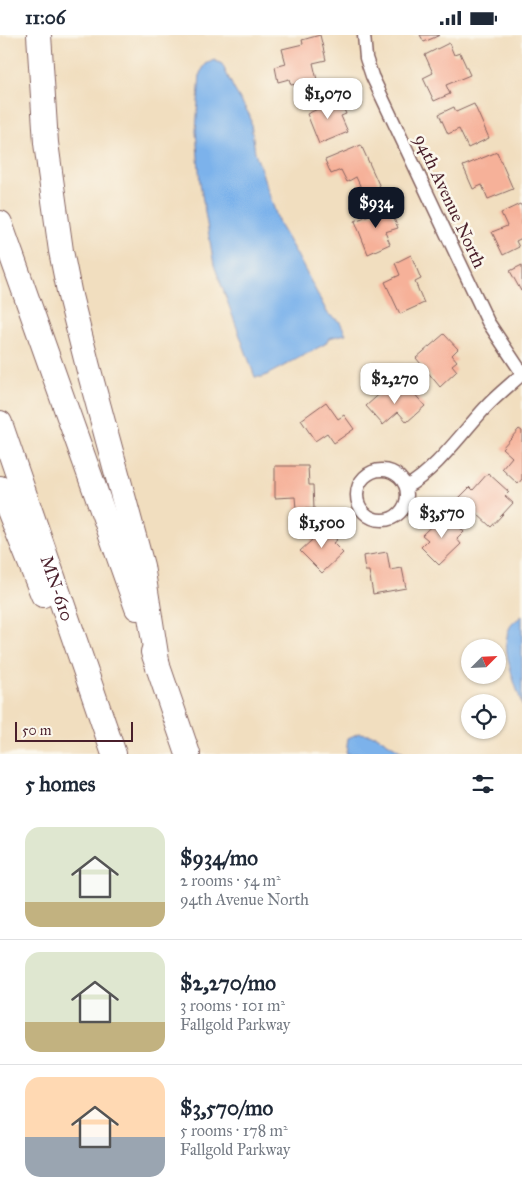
<!DOCTYPE html>
<meta charset="utf-8">
<style>
:root{--surface:#fff;--page:#f6f6f7;--text:#1f2937;--muted:#747a83;--line:#e0e1e3;--accent:#111827}
body{margin:0;font-family:"IM FELL Great Primer",serif;background:var(--page);color:var(--text);height:100vh;display:flex;flex-direction:column;font-size:19px;white-space:nowrap}
*{box-sizing:border-box;margin:0}
p{font-size:16px;color:var(--muted)}
.icon{flex:none;width:28px;height:28px;fill:none;stroke:currentColor;stroke-width:2;stroke-linecap:round;stroke-linejoin:round}
.map{position:relative;height:719px;overflow:hidden}
.details{display:flex;flex-direction:column;background:var(--surface);flex:1}
.details>*{flex:none}
.needle{width:32px;rotate:66deg}
.buttons{position:absolute;left:461px;top:604px;display:grid;gap:10px}
.buttons a{display:grid;place-items:center;width:45px;height:45px;border-radius:50%;background:var(--surface);box-shadow:0 1px 4px #0004;font-size:25px}
.scale{position:absolute;left:15px;bottom:12px;width:118px;box-sizing:border-box;padding-left:5px;border:2px solid #4a1f2b;border-top:0;font-size:14px;line-height:18px;white-space:nowrap;color:#4a1f2b;-webkit-text-stroke:4px #fbf7ec;paint-order:stroke}
.price{position:absolute;translate:-50% -42px;padding:0 11px;border-radius:10px;background:#fff;color:#222;font-size:16px;line-height:32px;filter:drop-shadow(0 1px 2px #0008)}
.price::after{content:'';position:absolute;left:50%;top:30px;width:15px;height:11px;margin-left:-8px;background:inherit;clip-path:polygon(0 0,100% 0,50% 100%)}
.price.current{background:var(--accent);color:#fff}
ul{padding:0;list-style:none}
li{display:flex;align-items:center;gap:15px;height:125px;padding:0 25px}
li+li{border-top:1px solid var(--line)}
li span{display:grid;place-items:center;flex:none;width:140px;height:100px;border-radius:15px;color:#555}
li>.icon{margin-inline-start:auto}
span .icon{width:60px;height:60px;fill:#fffc;stroke-width:1}
li b{font-size:21px}
h2{display:flex;justify-content:space-between;align-items:center;height:60px;padding:0 25px;font-size:21px}
.status{display:flex;justify-content:space-between;align-items:center;height:35px;padding:0 25px;background:var(--surface);direction:ltr}
.status svg{height:14px;fill:currentColor}
.map>svg:first-child{display:block}
</style>
<div class="status"><b>11:06</b><svg viewBox="0 0 49 12"><path d="M0 12V9h3v3zM5 12V6h3v6zM10 12V3h3v9zM15 12V0h3v12zM26 1h20v11H26zM47 4h2v5h-2z"/></svg></div>
<div class="map">
<svg width="522" height="719" viewBox="0 0 522 719">
<rect width="100%" height="100%" fill="#fbf7ec"/>
<filter id="ink" filterUnits="userSpaceOnUse"><feTurbulence type="fractalNoise" baseFrequency=".02" numOctaves="2"/><feDisplacementMap in="SourceGraphic" scale="10" xChannelSelector="R" yChannelSelector="G"/><feConvolveMatrix kernelMatrix="1 2 1 2 8 2 1 2 1" color-interpolation-filters="sRGB"/></filter>
<filter id="wash" filterUnits="userSpaceOnUse"><feTurbulence type="fractalNoise" baseFrequency=".0096" numOctaves="4" result="noise"/><feDisplacementMap in="SourceGraphic" scale="20" xChannelSelector="R" yChannelSelector="G"/><feGaussianBlur stdDeviation="1.12" result="paint"/><feColorMatrix in="noise" values="0 0 0 0 0 0 0 0 0 0 0 0 0 0 0 0 0 1.4 0 .05"/><feComposite in="paint" operator="in"/></filter>
<g filter="url(#wash)">
<rect width="100%" height="100%" fill="#f1debf"/>
<path fill="#7cb2eb" stroke="#63688b" d="M 214,25 L 222,29 L 234,54 L 250,81 L 255,117 L 280,191 L 296,218 L 328,279 L 340,287 L 346,299 L 329,303 L 325,309 L 263,342 L 255,342 L 214,230 L 200,148 L 196,96 L 200,38 L 206,29 Z
M 522,581 L 522,670 C 516,650 499,612 510,592 C 512,588 518,584 522,581 Z
M 359,698 L 375,700 L 405,719 L 346,719 L 348,703 Z"/>
<g id="blocks">
<path fill="#f6b199" d="M 320,0 L 326,25 L 313,28 L 317,45 L 291,50 L 289,44 L 278,47 L 275,32 L 286,29 L 282,14 L 303,9 L 302,5 Z
M 420,0 L 440,0 L 424,7 Z
M 449,8 L 454,20 L 460,18 L 470,40 L 446,50 L 450,59 L 434,66 L 423,43 L 433,38 L 425,20 Z
M 337,59 L 346,79 L 341,81 L 348,97 L 319,109 L 307,79 L 324,71 L 321,65 Z
M 474,69 L 489,103 L 468,113 L 459,94 L 448,99 L 439,79 L 454,72 L 456,77 Z
M 361,110 L 380,152 L 364,159 L 356,142 L 347,147 L 341,135 L 331,139 L 325,125 Z
M 497,117 L 513,154 L 488,164 L 482,150 L 473,154 L 463,131 Z
M 520,169 L 522,172 L 522,203 L 516,206 L 519,212 L 503,220 L 492,197 L 507,191 L 501,178 Z
M 389,172 L 398,193 L 385,197 L 390,209 L 368,219 L 355,186 Z
M 411,220 L 421,244 L 415,247 L 424,268 L 400,279 L 385,247 L 400,240 L 395,228 Z
M 522,230 L 522,256 L 521,256 L 510,236 Z
M 444,299 L 458,314 L 452,320 L 457,326 L 452,330 L 457,336 L 440,352 L 416,323 Z
M 393,347 L 406,361 L 412,356 L 425,371 L 407,387 L 398,377 L 383,390 L 366,371 Z
M 326,367 L 338,384 L 344,380 L 354,394 L 334,408 L 327,398 L 315,406 L 301,385 Z
M 519,394 L 522,396 L 522,444 L 518,449 L 502,434 L 512,422 L 502,413 Z
M 275,431 L 308,431 L 309,450 L 313,450 L 314,474 L 296,474 L 295,462 L 275,463 Z
M 488,438 L 509,457 L 505,461 L 513,468 L 491,492 L 476,478 L 470,485 L 453,469 L 470,452 L 473,455 Z
M 446,477 L 464,497 L 457,504 L 461,509 L 439,530 L 421,512 L 428,505 L 422,500 Z
M 321,488 L 337,505 L 333,508 L 343,518 L 322,538 L 300,516 L 312,505 L 308,501 Z
M 387,517 L 390,535 L 402,533 L 406,553 L 373,559 L 369,536 L 365,536 L 363,521 Z"/>
</g>
</g>
<g filter="url(#ink)">
<use href="#blocks" fill-opacity="0" stroke="#84625f" stroke-width="1"/>
<g fill="none" stroke-linecap="round" stroke-linejoin="round">
<g stroke="#84625f" stroke-width="15">
<path id="minor" d="M 364,0 L 366,23 L 372,41 L 488,287 L 522,338
M357 460a25 25 0 1 1 50 0a25 25 0 1 1-50 0Z
M 406,452 C 435,436 462,398 485,373 C 496,361 510,350 522,339"/>
</g>
<g stroke="#84625f" stroke-width="26">
<g id="motorway">
<path d="M 39,0 L 46,108 L 61,216 L 70,261 L 88,332 L 142,531 L 158,632"/>
<path d="M 0,188 L 137,573"/>
<path id="s1" d="M 0,388 L 114,719"/>
<path d="M 0,453 L 43,560"/>
<path d="M 153,617 L 188,719"/>
</g>
</g>
<use href="#minor" stroke="#fff" stroke-width="12"/>
<use href="#motorway" stroke="#fff" stroke-width="24"/>
</g>
</g>
<g text-anchor="middle" stroke-width="5" stroke-linejoin="round" paint-order="stroke">
<g font-size="18" fill="#4a1f2b" stroke="#fbf7ec">
<text transform="translate(450 166) rotate(65)" y="6">94th Avenue North</text>
<text dy="6" stroke="none"><textPath href="#s1" startOffset="175">MN-610</textPath></text>
</g>
</g>
</svg>
<div class="buttons">
<a><svg class="needle" viewBox="-14 -14 28 28"><path d="M0-13l5 13h-10z" fill="#e53935"/><path d="M0 13l5-13h-10z" fill="#747a83"/></svg></a>
<a><svg class="icon" aria-label="locate" viewBox="0 0 24 24"><circle cx="12" cy="12" r="6"/><path d="M12 2v4M12 18v4M2 12h4M18 12h4"/></svg></a>
</div>
<div class="scale">50 m</div>
<b class="price" style="left:328px;top:85px">$1,070</b>
<b class="price current" style="left:376px;top:194px">$934</b>
<b class="price" style="left:395px;top:370px">$2,270</b>
<b class="price" style="left:442px;top:504px">$3,570</b>
<b class="price" style="left:322px;top:514px">$1,500</b>
</div>
<section class="details">
<h2>5 homes<svg class="icon" aria-label="filters" viewBox="0 0 24 24"><path d="M4 7h16M4 17h16"/><circle cx="9" cy="7" r="2"/><circle cx="15" cy="17" r="2"/></svg></h2>
<ul>
<li><span style="background:linear-gradient(#dfe7d0 75%,#c2b280 0)"><svg class="icon" aria-label="home" viewBox="0 0 24 24"><path d="M3 11l9-7 9 7M6 9v11h12V9"/></svg></span><div><b>$934/mo</b><p>2 rooms · 54 m²</p><p>94th Avenue North</p></div></li>
<li><span style="background:linear-gradient(#dfe7d0 70%,#c2b280 0)"><svg class="icon" aria-label="home" viewBox="0 0 24 24"><path d="M3 11l9-7 9 7M6 9v11h12V9"/></svg></span><div><b>$2,270/mo</b><p>3 rooms · 101 m²</p><p>Fallgold Parkway</p></div></li>
<li><span style="background:linear-gradient(#ffd9b3 60%,#9aa5b1 0)"><svg class="icon" aria-label="home" viewBox="0 0 24 24"><path d="M3 11l9-7 9 7M6 9v11h12V9"/></svg></span><div><b>$3,570/mo</b><p>5 rooms · 178 m²</p><p>Fallgold Parkway</p></div></li>
</ul>
</section>
